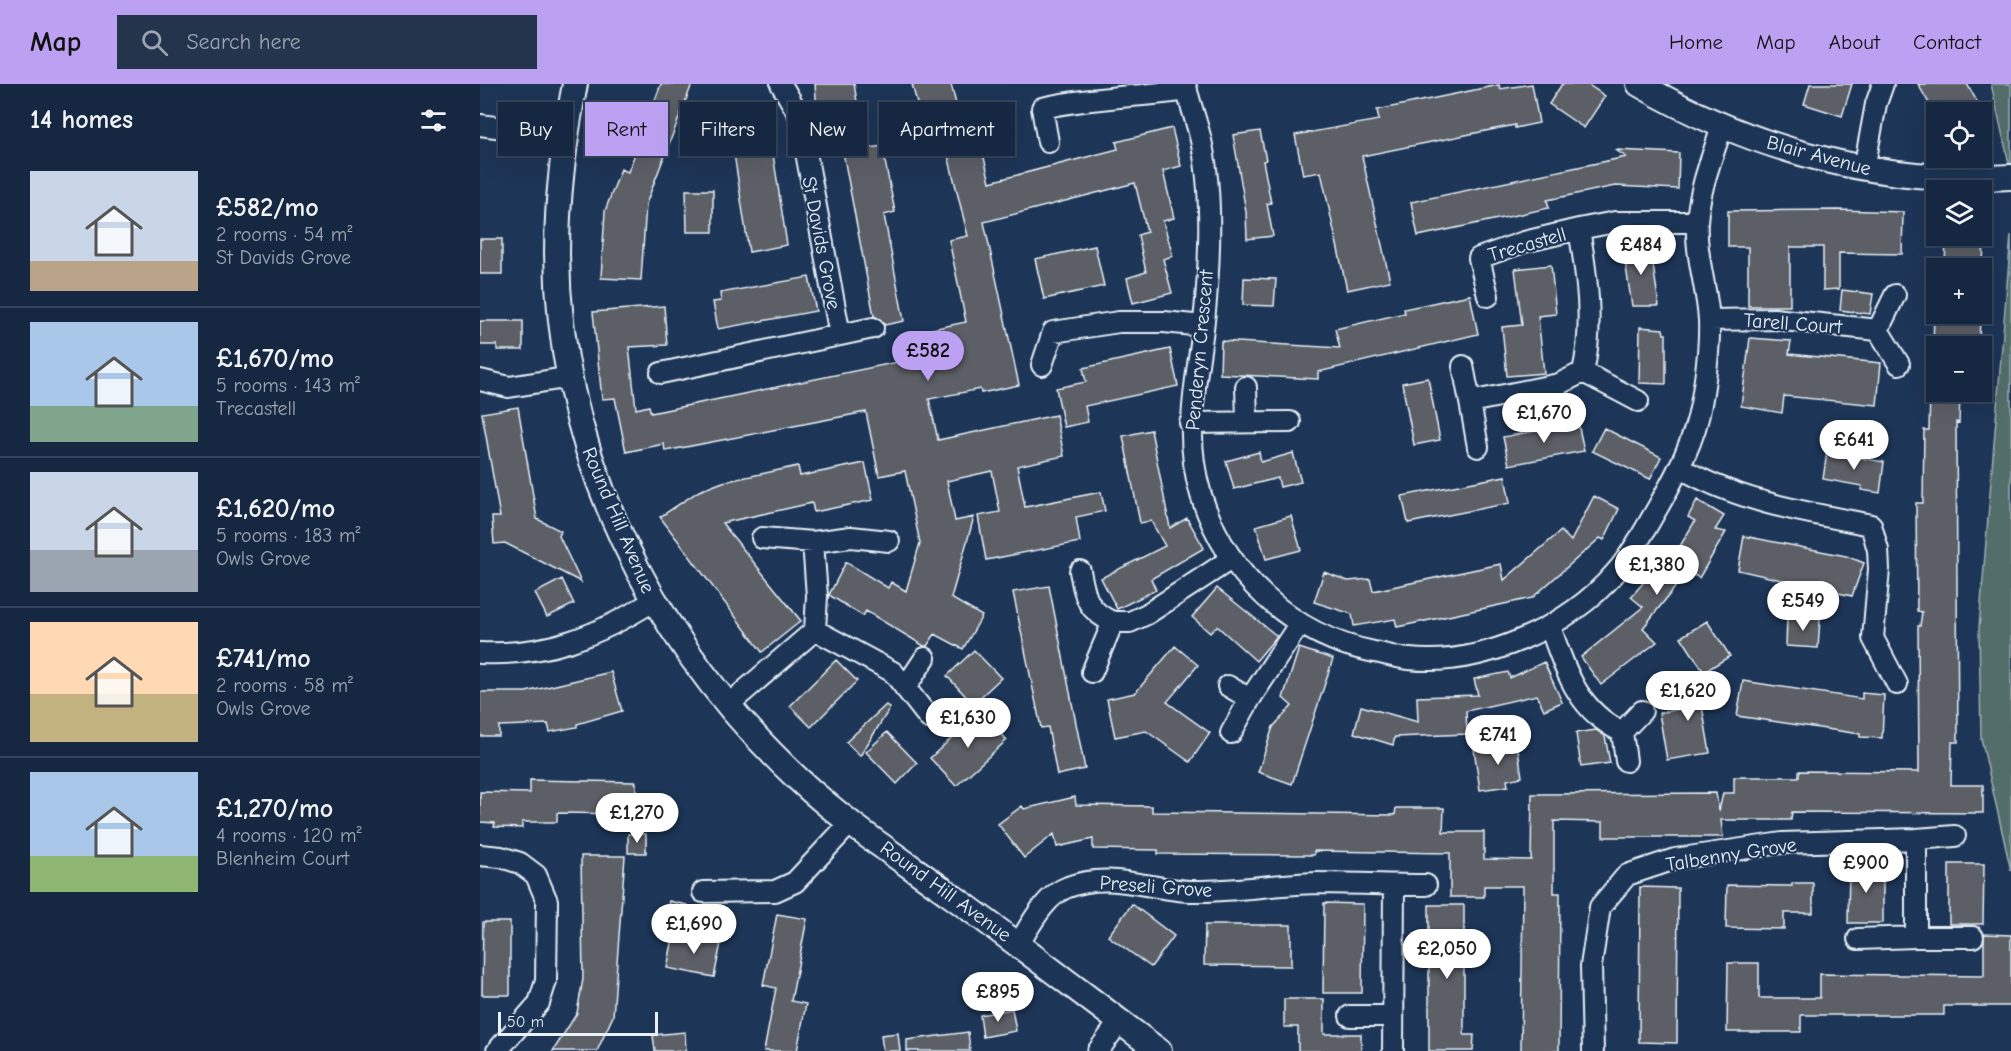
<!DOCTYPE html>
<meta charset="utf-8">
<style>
:root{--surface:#162841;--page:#23344c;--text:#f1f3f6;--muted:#9ea6b1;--line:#35445a;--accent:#bca0f2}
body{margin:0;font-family:"Comic Neue",sans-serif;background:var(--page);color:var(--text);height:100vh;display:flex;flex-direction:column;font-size:22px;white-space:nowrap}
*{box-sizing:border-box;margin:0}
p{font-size:20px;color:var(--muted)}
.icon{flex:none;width:33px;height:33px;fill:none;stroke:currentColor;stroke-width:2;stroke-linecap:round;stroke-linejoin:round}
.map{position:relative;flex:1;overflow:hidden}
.drawer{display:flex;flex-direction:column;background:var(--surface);width:480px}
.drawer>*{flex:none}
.top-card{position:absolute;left:18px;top:18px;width:570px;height:54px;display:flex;gap:12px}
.buttons{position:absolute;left:1446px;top:18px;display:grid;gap:12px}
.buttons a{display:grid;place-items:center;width:66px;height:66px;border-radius:0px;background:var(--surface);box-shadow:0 6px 24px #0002,0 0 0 2px var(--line);font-size:30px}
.scale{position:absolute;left:18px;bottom:15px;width:160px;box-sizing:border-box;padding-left:6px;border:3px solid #e8f1f8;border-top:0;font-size:16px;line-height:21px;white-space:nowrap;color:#e8f1f8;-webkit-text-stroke:4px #1d3557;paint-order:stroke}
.price{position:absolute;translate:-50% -51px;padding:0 14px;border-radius:21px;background:#fff;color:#222;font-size:20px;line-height:39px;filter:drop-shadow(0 2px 3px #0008)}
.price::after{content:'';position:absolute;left:50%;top:36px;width:18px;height:14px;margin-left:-9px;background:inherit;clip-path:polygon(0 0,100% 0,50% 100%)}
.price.current{background:var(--accent);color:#111}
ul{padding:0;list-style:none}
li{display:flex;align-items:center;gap:18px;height:150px;padding:0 30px}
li+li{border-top:2px solid var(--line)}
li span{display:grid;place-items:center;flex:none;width:168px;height:120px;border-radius:0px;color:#555}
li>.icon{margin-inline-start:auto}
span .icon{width:72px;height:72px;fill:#fffc;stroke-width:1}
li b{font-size:26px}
h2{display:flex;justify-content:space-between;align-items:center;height:72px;padding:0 30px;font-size:26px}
.pill{padding:0 21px;border-radius:0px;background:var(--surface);box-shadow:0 6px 24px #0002,0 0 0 2px var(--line);font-size:21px;line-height:54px}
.pill.current{background:var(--accent);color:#111}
header{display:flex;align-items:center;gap:36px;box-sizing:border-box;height:84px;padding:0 30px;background:var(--accent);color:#111}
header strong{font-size:28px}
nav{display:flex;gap:33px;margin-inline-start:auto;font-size:21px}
.search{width:420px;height:54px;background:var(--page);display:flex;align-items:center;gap:15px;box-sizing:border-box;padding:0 21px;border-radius:0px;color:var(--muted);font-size:22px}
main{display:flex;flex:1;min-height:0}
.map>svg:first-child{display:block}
</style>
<header>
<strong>Map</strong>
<div class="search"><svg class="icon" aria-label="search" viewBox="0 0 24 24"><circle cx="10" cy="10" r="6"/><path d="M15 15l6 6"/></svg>Search here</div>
<nav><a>Home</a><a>Map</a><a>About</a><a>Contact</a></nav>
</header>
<main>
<section class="drawer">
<h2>14 homes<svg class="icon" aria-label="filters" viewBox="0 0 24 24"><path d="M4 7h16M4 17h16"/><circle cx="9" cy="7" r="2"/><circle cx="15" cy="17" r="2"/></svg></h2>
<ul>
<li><span style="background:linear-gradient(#c9d6e8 75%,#b9a48a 0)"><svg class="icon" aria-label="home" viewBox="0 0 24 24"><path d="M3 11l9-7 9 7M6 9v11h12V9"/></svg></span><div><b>£582/mo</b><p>2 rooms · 54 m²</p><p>St Davids Grove</p></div></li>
<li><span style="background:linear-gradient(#a9c7e8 70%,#7fa58c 0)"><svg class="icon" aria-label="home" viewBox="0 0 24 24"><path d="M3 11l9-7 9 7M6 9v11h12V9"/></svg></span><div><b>£1,670/mo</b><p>5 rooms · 143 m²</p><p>Trecastell</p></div></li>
<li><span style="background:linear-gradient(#c9d6e8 65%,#9aa5b1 0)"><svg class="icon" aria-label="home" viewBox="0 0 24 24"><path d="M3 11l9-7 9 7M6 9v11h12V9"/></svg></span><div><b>£1,620/mo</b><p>5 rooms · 183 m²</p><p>Owls Grove</p></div></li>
<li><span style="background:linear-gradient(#ffd9b3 60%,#c2b280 0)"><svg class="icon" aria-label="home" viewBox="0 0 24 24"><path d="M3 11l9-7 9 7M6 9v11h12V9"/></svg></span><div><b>£741/mo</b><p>2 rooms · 58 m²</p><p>Owls Grove</p></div></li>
<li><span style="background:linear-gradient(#a9c7e8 70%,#8fb573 0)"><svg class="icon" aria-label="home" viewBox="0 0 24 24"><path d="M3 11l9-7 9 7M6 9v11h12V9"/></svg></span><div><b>£1,270/mo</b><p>4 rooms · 120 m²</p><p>Blenheim Court</p></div></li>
</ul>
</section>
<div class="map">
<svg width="1531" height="967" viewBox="0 0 1531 967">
<rect width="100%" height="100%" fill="#1d3557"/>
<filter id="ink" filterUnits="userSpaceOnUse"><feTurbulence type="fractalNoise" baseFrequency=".0167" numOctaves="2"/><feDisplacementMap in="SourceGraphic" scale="12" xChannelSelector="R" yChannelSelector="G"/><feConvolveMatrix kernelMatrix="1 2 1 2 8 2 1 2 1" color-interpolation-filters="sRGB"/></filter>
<g filter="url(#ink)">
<path fill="#536d6a" stroke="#9eafb1" stroke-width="1.5" d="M 1511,0 L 1531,0 L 1531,88 Z
M 1531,151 L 1531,787 L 1501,654 L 1499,544 Z"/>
<path fill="#5b5e66" stroke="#e8f1f8" stroke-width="1.5" d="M 181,0 L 212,0 L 166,120 L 161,196 L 121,194 L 125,127 L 141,85 L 148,88 Z
M 335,0 L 374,0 L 385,65 L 402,62 L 415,128 L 404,131 L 424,237 L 405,241 L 401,236 L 394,232 L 362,63 L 340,67 Z
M 432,0 L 471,0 L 481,40 L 495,37 L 510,98 L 638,65 L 636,58 L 692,44 L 701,82 L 683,87 L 694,134 L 683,137 L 693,172 L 683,175 L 692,209 L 653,219 L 647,194 L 666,188 L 658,151 L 667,148 L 655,99 L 504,138 L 539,301 L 501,309 L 500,305 L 449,315 L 458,356 L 576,331 L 584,372 L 537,382 L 545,423 L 621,408 L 625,427 L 596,433 L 600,458 L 506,476 L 498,432 L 520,428 L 512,387 L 467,397 L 475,437 L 494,433 L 471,514 L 502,532 L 483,565 L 455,550 L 447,562 L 444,562 L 386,527 L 383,532 L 349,511 L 366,478 L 408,504 L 411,498 L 426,507 L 440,459 L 425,387 L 399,392 L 386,328 L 185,367 L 184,360 L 146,368 L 135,314 L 122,315 L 113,228 L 184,222 L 187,261 L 149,263 L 156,325 L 169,322 L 171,329 L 423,277 L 418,252 L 486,238 L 469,156 L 488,152 L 459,35 L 442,39 Z
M 1052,0 L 1059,39 L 1035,44 L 1035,41 L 882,72 L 910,197 L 867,206 L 841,88 L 823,91 L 815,51 L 899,36 L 897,26 L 1019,1 L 1020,5 Z
M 1082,0 L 1107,0 L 1125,12 L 1104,44 L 1069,20 Z
M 1330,0 L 1372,0 L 1362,32 L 1324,20 Z
M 1438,0 L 1487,0 L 1503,28 L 1454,28 Z
M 268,16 L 291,57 L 307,161 L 269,168 L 248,30 Z
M 780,47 L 786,76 L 783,77 L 791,119 L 787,120 L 793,152 L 767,155 L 766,128 L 753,51 Z
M 1136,66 L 1199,69 L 1198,105 L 1135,102 L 1067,116 L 1069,124 L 938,152 L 931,118 L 1146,73 Z
M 206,106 L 233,106 L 233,148 L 207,148 Z
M 1358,126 L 1423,128 L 1422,170 L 1359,169 L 1359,205 L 1343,206 L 1343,163 L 1310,163 L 1310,222 L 1268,222 L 1268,163 L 1248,163 L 1248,127 Z
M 1466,152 L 1504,152 L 1503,184 L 1465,184 Z
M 0,155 L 22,155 L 22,190 L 0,190 Z
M 1170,160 L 1179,222 L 1152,222 L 1143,164 Z
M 615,162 L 624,202 L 564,215 L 555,175 Z
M 1071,181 L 1076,230 L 1058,232 L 1064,289 L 1027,292 L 1022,243 L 1042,241 L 1035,185 Z
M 329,193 L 336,227 L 238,245 L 233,218 L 241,217 L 240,209 Z
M 764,194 L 796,195 L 794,222 L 763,221 Z
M 1362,206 L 1393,210 L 1390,230 L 1360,226 Z
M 990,211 L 998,250 L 838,288 L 838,295 L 740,290 L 741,257 L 860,264 L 855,245 L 925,229 L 924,225 Z
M 1454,230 L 1500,230 L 1499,262 L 1453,262 Z
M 0,237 L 43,237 L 43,266 L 17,266 L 17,261 L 0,261 Z
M 1160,243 L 1183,245 L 1184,250 L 1186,250 L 1186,300 L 1159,299 Z
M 1270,254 L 1311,257 L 1309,270 L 1401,279 L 1397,321 L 1304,312 L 1302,329 L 1261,322 Z
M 690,265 L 698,302 L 605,322 L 608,338 L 584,343 L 576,304 L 606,298 L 603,284 Z
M 948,294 L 960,356 L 934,361 L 922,299 Z
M 1450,309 L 1480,310 L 1479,339 L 1476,338 L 1478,658 L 1472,658 L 1471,701 L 1503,701 L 1503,729 L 1312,728 L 1311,736 L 1241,736 L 1243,753 L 1123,753 L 1123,738 L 1074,737 L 1074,809 L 1080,809 L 1079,967 L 1041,967 L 1043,802 L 1004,802 L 1004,813 L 970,813 L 970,769 L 834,767 L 834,771 L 678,770 L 678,766 L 613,765 L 613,755 L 577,763 L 574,750 L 544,774 L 518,740 L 542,722 L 544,725 L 595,713 L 596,721 L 672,722 L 672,728 L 915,731 L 916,724 L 964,724 L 963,748 L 1004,748 L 1004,775 L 1051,776 L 1052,710 L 1236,709 L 1239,727 L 1243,709 L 1254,709 L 1254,693 L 1319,693 L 1319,687 L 1439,688 L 1438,542 L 1440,542 L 1442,528 L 1437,527 L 1436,419 L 1443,419 L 1444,346 L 1449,346 Z
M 38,323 L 57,435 L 81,447 L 79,452 L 101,498 L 25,459 L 14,460 L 12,433 L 20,433 L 2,329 Z
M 1098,339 L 1104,367 L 1029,381 L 1023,353 Z
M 1124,344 L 1181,373 L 1170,395 L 1112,367 Z
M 671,346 L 690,444 L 707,434 L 724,464 L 671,495 L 676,506 L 637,525 L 621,494 L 685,462 L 671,437 L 660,439 L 643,352 Z
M 779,368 L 781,378 L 813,369 L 821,398 L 800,403 L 798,394 L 754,405 L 746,377 Z
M 1347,368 L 1404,378 L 1400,409 L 1381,406 L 1382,402 L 1343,395 Z
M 385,379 L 393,416 L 334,428 L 332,419 L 242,439 L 321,537 L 282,568 L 180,433 L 219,407 L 243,398 L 318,382 L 320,392 Z
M 1025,392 L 1030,419 L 928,439 L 922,412 Z
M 1114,412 L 1139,425 L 1124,456 L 1120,454 L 1052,514 L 917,543 L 915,535 L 874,542 L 872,530 L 834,518 L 844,488 L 868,497 L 890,495 L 893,507 L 1021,480 L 1024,496 L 1081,447 L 1091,457 Z
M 1217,416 L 1244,432 L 1235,446 L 1246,448 L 1219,494 L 1208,487 L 1163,544 L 1177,558 L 1121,601 L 1101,573 L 1163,523 L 1151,513 L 1180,479 L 1187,484 L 1215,437 L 1208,433 Z
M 811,432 L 821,466 L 786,475 L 776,442 Z
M 1264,452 L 1366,472 L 1384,479 L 1372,512 L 1258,486 Z
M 82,495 L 94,520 L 67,533 L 55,509 Z
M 569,502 L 605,685 L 577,691 L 568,643 L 561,644 L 533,508 Z
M 737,504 L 797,552 L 776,577 L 737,542 L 730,549 L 712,533 Z
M 1307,533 L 1340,535 L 1338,564 L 1306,562 Z
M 1227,537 L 1250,572 L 1224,588 L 1201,553 Z
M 695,562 L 718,581 L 687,618 L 730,649 L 710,678 L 666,647 L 635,653 L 627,615 L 655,609 Z
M 819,564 L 853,575 L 812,700 L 778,688 L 793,643 L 812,622 L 803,614 Z
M 494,566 L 521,594 L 493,620 L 467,592 Z
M 356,576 L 377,597 L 331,643 L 310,622 Z
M 1064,578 L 1082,618 L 1064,626 L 1057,611 L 986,627 L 987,650 L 915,653 L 913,661 L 874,649 L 881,622 L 938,638 L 937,613 L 998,611 L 994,595 L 1028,588 L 1030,594 Z
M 131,588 L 142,627 L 97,640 L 97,643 L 70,648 L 68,640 L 19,642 L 19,652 L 0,652 L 0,608 L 46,608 Z
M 1230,591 L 1236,612 L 1221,616 L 1230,669 L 1187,676 L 1179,629 L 1205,624 L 1198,601 Z
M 1263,597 L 1382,615 L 1382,609 L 1404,611 L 1402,654 L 1380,653 L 1380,650 L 1257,632 Z
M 406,621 L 410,624 L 380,672 L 366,658 Z
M 500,628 L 527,656 L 476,702 L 450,674 Z
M 1116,646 L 1125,652 L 1130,679 L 1101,683 L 1096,649 Z
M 407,648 L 437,679 L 417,700 L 386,668 Z
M 1037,659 L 1042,693 L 1027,696 L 1028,702 L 1000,706 L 994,665 Z
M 50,696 L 156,698 L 156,730 L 77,729 L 77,738 L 42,738 L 42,744 L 14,743 L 15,739 L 0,738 L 0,708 L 50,709 Z
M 148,750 L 166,750 L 166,769 L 148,769 Z
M 101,772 L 145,772 L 133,932 L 117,967 L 73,967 L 97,929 L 103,895 Z
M 1369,780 L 1403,781 L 1403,839 L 1368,839 Z
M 1469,780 L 1504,780 L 1503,840 L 1469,840 Z
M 1312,799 L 1333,799 L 1333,829 L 1304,829 L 1304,845 L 1246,844 L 1247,801 L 1312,802 Z
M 1160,803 L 1198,804 L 1197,959 L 1159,958 Z
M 189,817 L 207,821 L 203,839 L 185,835 Z
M 844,819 L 883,820 L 882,909 L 843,909 Z
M 652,820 L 694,852 L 671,883 L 628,852 Z
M 949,821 L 984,821 L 984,951 L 994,951 L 993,967 L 949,967 Z
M 297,830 L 327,835 L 311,917 L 326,920 L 317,967 L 284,967 L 296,904 L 283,901 Z
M 3,838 L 30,838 L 30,911 L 2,911 Z
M 725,841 L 811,841 L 811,882 L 724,881 Z
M 194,849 L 241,859 L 234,893 L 187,884 Z
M 1504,850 L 1531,851 L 1531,922 L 1464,922 L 1464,931 L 1321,931 L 1321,948 L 1247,948 L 1248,879 L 1279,879 L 1279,914 L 1340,914 L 1340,890 L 1504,892 Z
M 804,915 L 844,915 L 844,950 L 881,950 L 881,967 L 818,967 L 818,943 L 804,943 Z
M 532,925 L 536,947 L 503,953 L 500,931 Z
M 205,948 L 206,967 L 175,967 L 173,951 Z
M 488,948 L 490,967 L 427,967 L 427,956 Z
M 418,949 L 420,967 L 403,967 L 401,951 Z"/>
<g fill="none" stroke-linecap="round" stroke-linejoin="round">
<g stroke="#e8f1f8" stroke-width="24">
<path id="minor" d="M 301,0 L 319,31 L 360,251 L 393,244
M 705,0 C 710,20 718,41 722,61 C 732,108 730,168 726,216 C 721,285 700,341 721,411 C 746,491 812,552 894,568 C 906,570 917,574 929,575 C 1002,583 1089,543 1136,488 C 1153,469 1165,445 1178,423 C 1196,391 1215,356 1221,320 C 1226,292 1230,263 1229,236 C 1227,203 1215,171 1217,138 C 1219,106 1232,73 1242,43
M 0,41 L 85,52
M 568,58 L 562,24 C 610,13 658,13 707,6
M 1384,85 L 1396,20 L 1403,0
M 1008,212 L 999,174 L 1044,158 L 1099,145
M 1229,236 L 1294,235 L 1398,246 L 1419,280
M 1398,246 L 1415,211
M 562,281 L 573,248 L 639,238 L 684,238 L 723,242
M 983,282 L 990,318 L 1079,300 L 1103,288 C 1114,241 1107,192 1099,145 L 1135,138 L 1217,138
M 1103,288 L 1158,317
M 181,289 L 360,251
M 0,296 L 29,303 L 91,293
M 766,303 L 767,336
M 990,318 L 998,363
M 710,339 L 810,338
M 1199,383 C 1258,418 1325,428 1391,441 L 1398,466 L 1399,485 L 1393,554 L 1417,600
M 282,454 L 333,458 L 371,453 L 409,457
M 600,487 C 605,513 607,527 633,538
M 1070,543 C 1086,587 1097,626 1142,648 L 1146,677
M 335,546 L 413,588 L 449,634
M 0,569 C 66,572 118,552 173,517
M 612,588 L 633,538 L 650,538 L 667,530 L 751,475
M 748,602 L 770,615
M 425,604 L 445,574
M 247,622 L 335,546 L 337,512 L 333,458
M 1142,648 L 1162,627
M 751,649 L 770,615 L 820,539
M 1436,755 L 1475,752
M 0,771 L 21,773 L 40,779 L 56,791 L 67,817 L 66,897 L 59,919 L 17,967
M 223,808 L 295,807 L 315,798 L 371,738
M 1378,855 L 1436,853
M 538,861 C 550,842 565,811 588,803 C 630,787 667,805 709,807 C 752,808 794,800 836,799 C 873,799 909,801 946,801
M 870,932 L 913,932
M 618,967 L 640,937
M 913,967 L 914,801
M 1113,967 L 1111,882 L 1120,823 L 1147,791 L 1195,775 L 1302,759 L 1436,755 L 1436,853 L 1493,853"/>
</g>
<g stroke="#e8f1f8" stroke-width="28">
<path id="tertiary" d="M 95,0 C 84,56 77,113 77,170 C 79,372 172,558 318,695 C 364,738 418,773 469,810 C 540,861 609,915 679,967
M 1159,0 C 1273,66 1399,100 1531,93"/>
</g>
<use href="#minor" stroke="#1d3557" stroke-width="20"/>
<use href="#tertiary" stroke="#1d3557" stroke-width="24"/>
</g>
</g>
<g text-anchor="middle" stroke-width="4.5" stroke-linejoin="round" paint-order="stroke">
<g font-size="20" fill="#e8f1f8" stroke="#1d3557">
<text transform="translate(1339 71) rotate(15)" y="7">Blair Avenue</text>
<text transform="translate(342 159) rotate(79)" y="7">St Davids Grove</text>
<text transform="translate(1047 160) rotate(-16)" y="7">Trecastell</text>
<text transform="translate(1313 239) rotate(4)" y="7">Tarell Court</text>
<text transform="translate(719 266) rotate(-85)" y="7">Penderyn Crescent</text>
<text transform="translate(139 436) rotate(67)" y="7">Round Hill Avenue</text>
<text transform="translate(1251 770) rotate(-9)" y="7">Talbenny Grove</text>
<text transform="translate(676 802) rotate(4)" y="7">Preseli Grove</text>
<text transform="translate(466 807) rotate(36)" y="7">Round Hill Avenue</text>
</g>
</g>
</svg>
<div class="buttons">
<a><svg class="icon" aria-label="locate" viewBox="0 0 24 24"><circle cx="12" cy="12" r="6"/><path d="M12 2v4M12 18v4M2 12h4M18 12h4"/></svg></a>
<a><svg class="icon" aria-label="layers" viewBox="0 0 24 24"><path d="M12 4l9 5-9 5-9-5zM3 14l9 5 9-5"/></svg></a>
<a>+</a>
<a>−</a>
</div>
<div class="scale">50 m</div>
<b class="price" style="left:1161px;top:192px">£484</b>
<b class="price current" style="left:448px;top:298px">£582</b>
<b class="price" style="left:1064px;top:360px">£1,670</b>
<b class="price" style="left:1374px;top:387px">£641</b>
<b class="price" style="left:1177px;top:512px">£1,380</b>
<b class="price" style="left:1323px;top:548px">£549</b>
<b class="price" style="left:1208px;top:638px">£1,620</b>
<b class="price" style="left:488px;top:665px">£1,630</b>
<b class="price" style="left:1018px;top:682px">£741</b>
<b class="price" style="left:157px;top:760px">£1,270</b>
<b class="price" style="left:1386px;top:810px">£900</b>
<b class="price" style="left:214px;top:871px">£1,690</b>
<b class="price" style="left:967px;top:896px">£2,050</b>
<b class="price" style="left:518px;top:939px">£895</b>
<div class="top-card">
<a class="pill">Buy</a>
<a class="pill current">Rent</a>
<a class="pill">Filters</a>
<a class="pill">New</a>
<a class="pill">Apartment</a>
</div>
</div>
</main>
